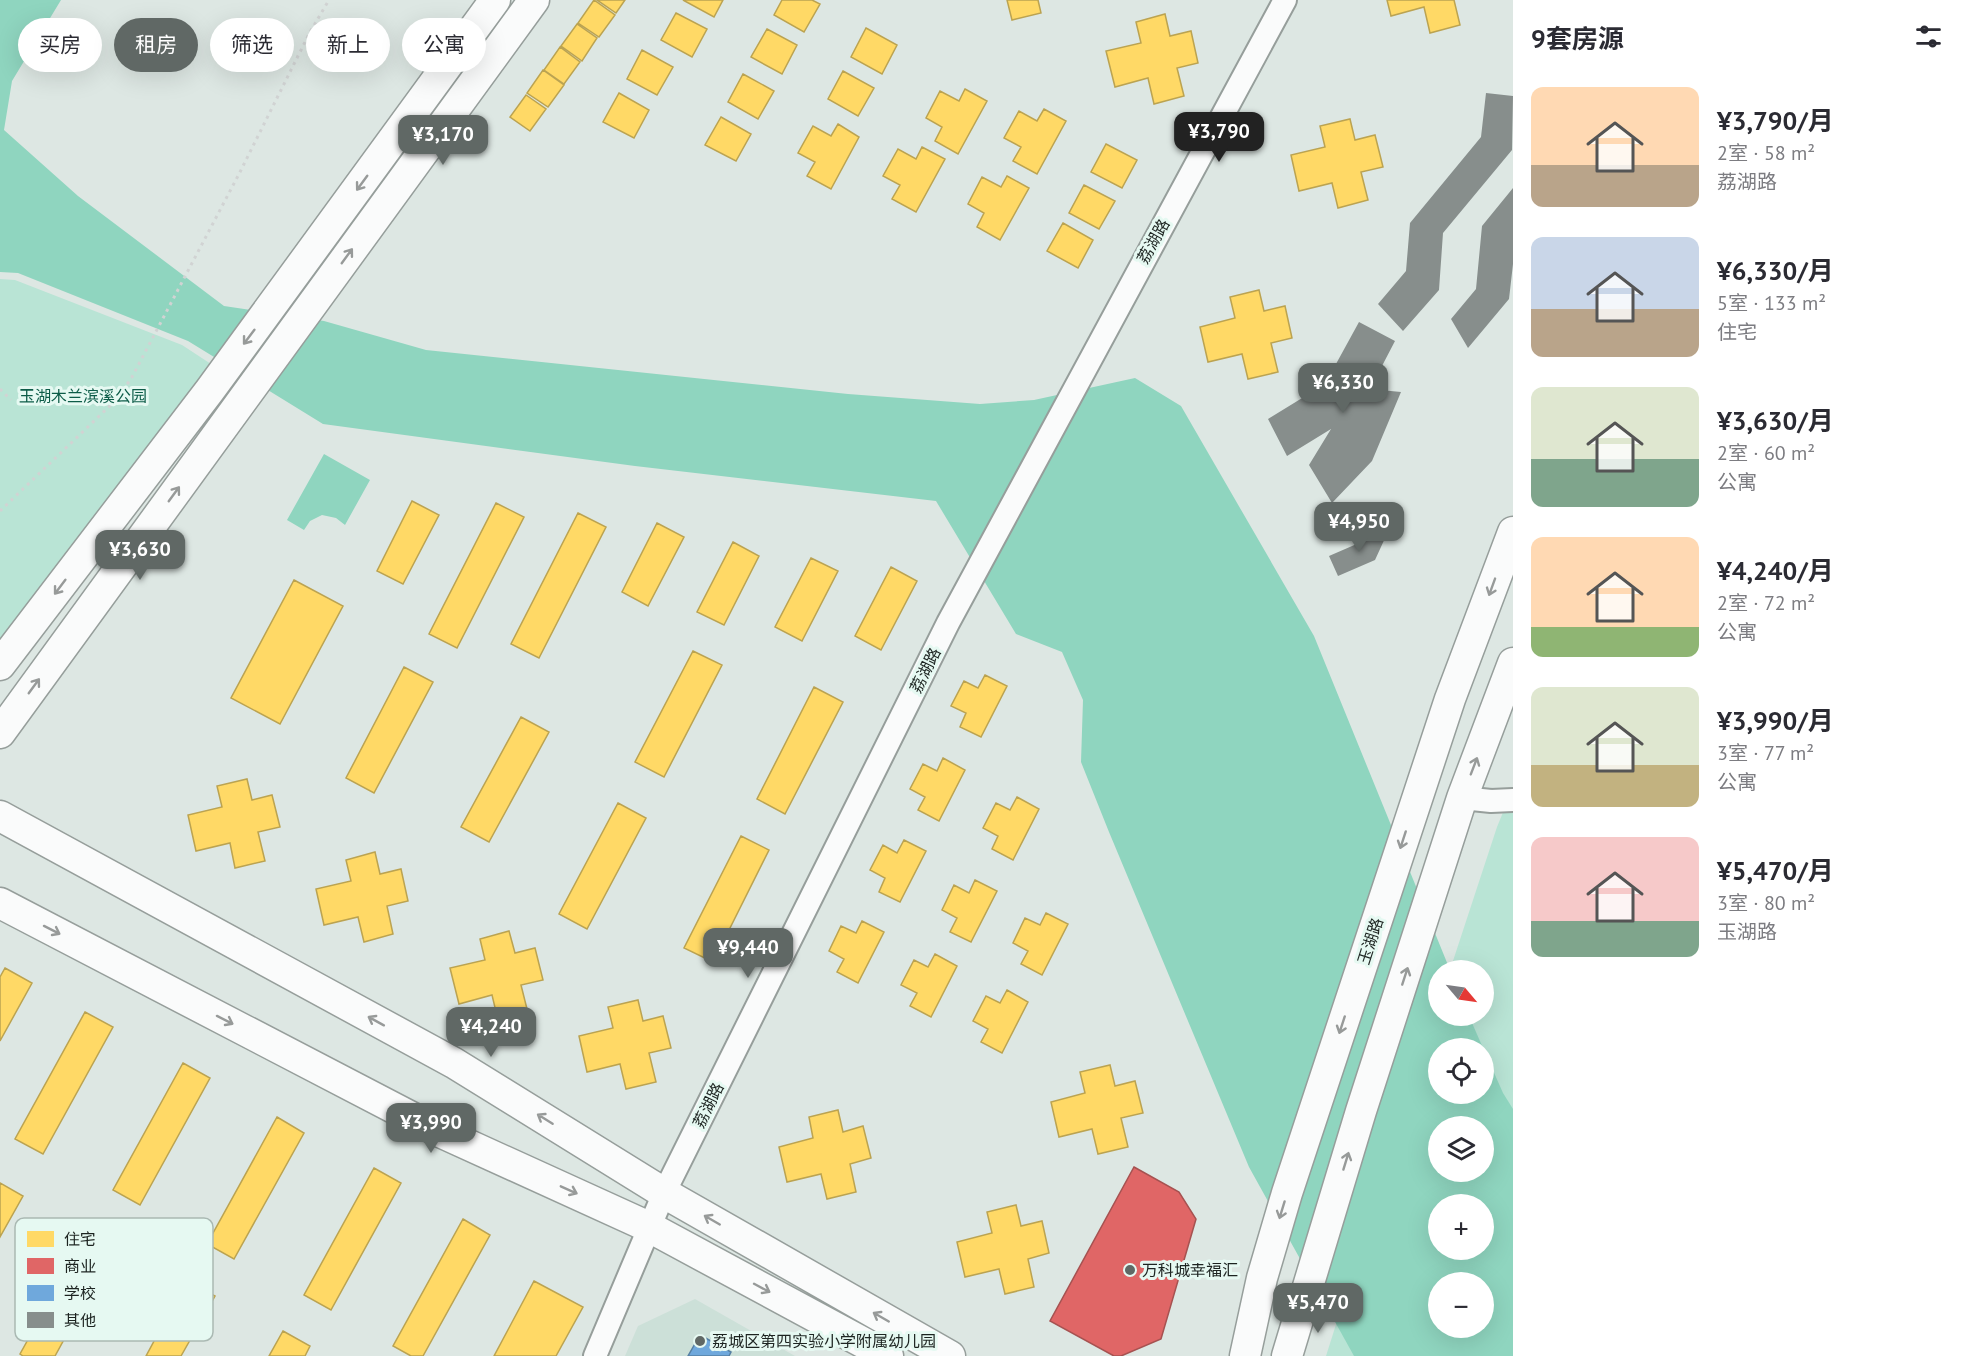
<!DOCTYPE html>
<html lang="zh">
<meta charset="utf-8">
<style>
:root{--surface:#fff;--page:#f7f7f7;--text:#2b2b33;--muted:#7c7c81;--accent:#606865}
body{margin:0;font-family:"PT Sans","Noto Sans SC",sans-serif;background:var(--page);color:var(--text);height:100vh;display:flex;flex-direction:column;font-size:22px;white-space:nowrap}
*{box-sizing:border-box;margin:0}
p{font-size:20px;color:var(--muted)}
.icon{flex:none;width:33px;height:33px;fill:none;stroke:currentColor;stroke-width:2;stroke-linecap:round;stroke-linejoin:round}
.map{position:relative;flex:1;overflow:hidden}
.sheet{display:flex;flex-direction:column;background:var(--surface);width:450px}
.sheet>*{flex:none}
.hud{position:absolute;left:18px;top:18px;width:570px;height:54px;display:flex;gap:12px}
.needle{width:39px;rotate:119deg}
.tools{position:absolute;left:1428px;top:960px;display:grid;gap:12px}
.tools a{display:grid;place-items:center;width:66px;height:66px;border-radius:50%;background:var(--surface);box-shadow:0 6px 24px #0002;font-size:30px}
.price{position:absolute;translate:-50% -51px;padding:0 14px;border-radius:12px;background:var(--accent);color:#fff;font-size:20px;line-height:39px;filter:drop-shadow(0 2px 3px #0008)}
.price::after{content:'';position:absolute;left:50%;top:36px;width:18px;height:14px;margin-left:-9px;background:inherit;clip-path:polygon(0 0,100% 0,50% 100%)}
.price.selected{background:#222;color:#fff}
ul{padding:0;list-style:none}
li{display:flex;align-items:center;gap:18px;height:150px;padding:0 18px}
li span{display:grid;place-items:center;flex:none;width:168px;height:120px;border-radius:12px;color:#555}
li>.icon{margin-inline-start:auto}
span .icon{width:72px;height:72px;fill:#fffc;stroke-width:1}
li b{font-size:26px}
h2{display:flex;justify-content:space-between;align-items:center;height:72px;padding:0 18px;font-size:26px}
.chip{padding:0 21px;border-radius:27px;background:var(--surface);box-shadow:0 6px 24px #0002;font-size:21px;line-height:54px}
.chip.selected{background:var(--accent);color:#fff}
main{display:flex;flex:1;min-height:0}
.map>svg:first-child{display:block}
</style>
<main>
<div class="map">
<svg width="1513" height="1356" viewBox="0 0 1513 1356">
<rect width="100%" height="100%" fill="#dde7e3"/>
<path fill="#cce0d8" d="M 695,1299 L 795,1356 L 625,1356 L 638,1326 Z"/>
<path fill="#b9e4d5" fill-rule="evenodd" d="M 0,279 L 15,280 L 182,345 L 211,364 L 0,646 Z
M 1513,788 L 1513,1356 L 1326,1356 L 1373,1208 L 1438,1016 L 1484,1016 L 1484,970 L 1450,970 L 1497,827 ZM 1438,1048 L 1484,1048 L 1484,1094 L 1438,1094 ZM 1438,1126 L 1484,1126 L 1484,1172 L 1438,1172 ZM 1438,1204 L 1484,1204 L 1484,1250 L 1438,1250 ZM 1438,1282 L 1484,1282 L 1484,1328 L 1438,1328 Z"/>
<path fill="#8fd5bf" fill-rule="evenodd" d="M 0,0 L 61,0 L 12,81 L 4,130 L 78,196 L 224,306 L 324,321 L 426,350 L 848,394 L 980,404 L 1034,400 L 1135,378 L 1181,406 L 1314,636 L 1450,970 L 1438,970 L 1438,1016 L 1469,1016 L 1483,1048 L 1438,1048 L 1438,1094 L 1484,1094 L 1484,1050 L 1503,1093 L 1513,1109 L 1513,1356 L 1354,1356 L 1249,1167 L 1109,832 L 1081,762 L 1083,700 L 1062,652 L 1016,634 L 936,501 L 635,466 L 323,424 L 188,341 L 18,273 L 0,272 ZM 1438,1126 L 1484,1126 L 1484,1172 L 1438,1172 ZM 1438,1204 L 1484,1204 L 1484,1250 L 1438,1250 ZM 1438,1282 L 1484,1282 L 1484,1328 L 1438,1328 Z
M 324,454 L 370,480 L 345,525 L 336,518 L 322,515 L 310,521 L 304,530 L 287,520 Z"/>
<path fill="#ffd966" stroke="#bba351" stroke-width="1.5" d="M 594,0 L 615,15 L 599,37 L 578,23 Z
M 597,0 L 625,0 L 616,13 Z
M 683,0 L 723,0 L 714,17 Z
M 782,0 L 812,0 L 820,4 L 804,32 L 774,15 Z
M 1007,0 L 1038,0 L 1041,13 L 1012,20 Z
M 1387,0 L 1454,0 L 1460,25 L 1430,33 L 1424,7 L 1391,16 Z
M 676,13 L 707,29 L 692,57 L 661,40 Z
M 1165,14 L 1170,36 L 1191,31 L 1198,63 L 1177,68 L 1184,96 L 1154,104 L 1148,78 L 1115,87 L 1106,51 L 1141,43 L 1136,22 Z
M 577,24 L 597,38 L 582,61 L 561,46 Z
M 866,28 L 897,45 L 882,74 L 851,57 Z
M 767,29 L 797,45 L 782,74 L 751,57 Z
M 560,47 L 580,62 L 564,84 L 544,70 Z
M 642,50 L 673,67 L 657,95 L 627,79 Z
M 543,70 L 564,85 L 548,107 L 527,93 Z
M 843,71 L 874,88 L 858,116 L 828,99 Z
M 743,74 L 774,91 L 758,119 L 728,102 Z
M 965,89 L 987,101 L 958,154 L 935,141 L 942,127 L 926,118 L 940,91 L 959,101 Z
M 619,93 L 649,110 L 634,138 L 603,122 Z
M 526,95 L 546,109 L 530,131 L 510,117 Z
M 1044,109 L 1066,121 L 1037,174 L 1013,161 L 1021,147 L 1004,138 L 1019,111 L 1037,121 Z
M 721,117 L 751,134 L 736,161 L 705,145 Z
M 1350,119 L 1355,140 L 1375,135 L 1383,167 L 1361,172 L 1368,200 L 1338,208 L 1332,183 L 1299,191 L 1291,155 L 1325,147 L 1320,126 Z
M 838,124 L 859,137 L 831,189 L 807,176 L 815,162 L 798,153 L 813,126 L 831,136 Z
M 1106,144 L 1137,160 L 1122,188 L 1091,172 Z
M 922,147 L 945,159 L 916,212 L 892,199 L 900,185 L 883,176 L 898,149 L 916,159 Z
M 1007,176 L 1029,188 L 1000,240 L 977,227 L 984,213 L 968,204 L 982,177 L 1001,187 Z
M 1084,185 L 1115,201 L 1099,229 L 1069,213 Z
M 1063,223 L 1093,240 L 1078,268 L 1047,251 Z
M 1259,290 L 1264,311 L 1285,306 L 1292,338 L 1271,343 L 1278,372 L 1248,379 L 1242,354 L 1208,362 L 1200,327 L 1235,318 L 1230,297 Z
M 412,501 L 439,515 L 403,584 L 377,571 Z
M 496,503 L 524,517 L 457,648 L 429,634 Z
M 578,513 L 606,527 L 539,658 L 511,644 Z
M 657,523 L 684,537 L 648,606 L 622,592 Z
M 733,542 L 759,556 L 724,625 L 697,612 Z
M 811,558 L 838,571 L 802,641 L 775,627 Z
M 891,567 L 917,581 L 881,650 L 855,636 Z
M 294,580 L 343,606 L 280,724 L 231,698 Z
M 693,651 L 722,665 L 664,777 L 635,762 Z
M 404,667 L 433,682 L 374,793 L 346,778 Z
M 985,675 L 1007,686 L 981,737 L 960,727 L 966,713 L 951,706 L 964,681 L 978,688 Z
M 814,687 L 843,702 L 785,814 L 757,799 Z
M 521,717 L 549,732 L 489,842 L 461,827 Z
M 943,758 L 965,770 L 939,821 L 918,810 L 925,797 L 910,789 L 923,764 L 937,771 Z
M 247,779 L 252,800 L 272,795 L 280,827 L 258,832 L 265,861 L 235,868 L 230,843 L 196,851 L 188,815 L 222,807 L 217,786 Z
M 1017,797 L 1039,809 L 1013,860 L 992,849 L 998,836 L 983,828 L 996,803 L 1010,810 Z
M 618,803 L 646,818 L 587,929 L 559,914 Z
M 741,836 L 769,850 L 713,962 L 684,948 Z
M 904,840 L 926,851 L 900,902 L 879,892 L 885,878 L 870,870 L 883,845 L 897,853 Z
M 375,852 L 380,874 L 401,869 L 408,901 L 387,906 L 393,934 L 364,942 L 358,917 L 324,925 L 316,889 L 351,881 L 346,860 Z
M 975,880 L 997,891 L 971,942 L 950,932 L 957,918 L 942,910 L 954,885 L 969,893 Z
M 1046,913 L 1068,924 L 1042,975 L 1021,964 L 1028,951 L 1013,943 L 1025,918 L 1040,925 Z
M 862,921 L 884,932 L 858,983 L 837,972 L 844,959 L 829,951 L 841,926 L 856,933 Z
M 509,931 L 515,953 L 535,948 L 543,980 L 521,985 L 528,1013 L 498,1020 L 492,995 L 459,1004 L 450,968 L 485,960 L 480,939 Z
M 935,954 L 957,966 L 931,1017 L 910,1006 L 917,993 L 901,985 L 914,960 L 928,967 Z
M 5,968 L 32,983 L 0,1041 L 0,977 Z
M 1007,990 L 1028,1002 L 1002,1053 L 981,1042 L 988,1029 L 973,1021 L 986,996 L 1000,1003 Z
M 638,1000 L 643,1021 L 663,1016 L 671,1048 L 649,1053 L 656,1082 L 626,1089 L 620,1064 L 587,1072 L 579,1036 L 613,1028 L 608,1007 Z
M 85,1012 L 113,1027 L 43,1154 L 15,1139 Z
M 183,1063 L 210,1078 L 140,1205 L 113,1190 Z
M 1110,1065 L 1115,1086 L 1135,1081 L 1143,1113 L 1121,1118 L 1128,1147 L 1098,1154 L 1092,1129 L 1059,1137 L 1051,1102 L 1085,1093 L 1080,1072 Z
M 838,1110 L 843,1132 L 863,1126 L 871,1158 L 850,1164 L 856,1192 L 827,1199 L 821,1174 L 787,1182 L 779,1147 L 813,1138 L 809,1117 Z
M 277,1117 L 304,1133 L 234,1259 L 207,1244 Z
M 374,1168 L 401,1183 L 331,1310 L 304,1295 Z
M 0,1183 L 23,1196 L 0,1237 Z
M 1016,1205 L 1021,1226 L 1042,1221 L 1049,1253 L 1028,1259 L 1034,1287 L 1005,1294 L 999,1269 L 965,1277 L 957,1242 L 992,1233 L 987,1212 Z
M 463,1219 L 490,1235 L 423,1356 L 411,1356 L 393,1346 Z
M 90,1228 L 117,1243 L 55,1356 L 23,1356 L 20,1354 Z
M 187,1280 L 215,1296 L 181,1356 L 146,1356 Z
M 534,1281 L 583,1307 L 556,1356 L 494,1356 Z
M 283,1331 L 310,1346 L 305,1356 L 269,1356 Z"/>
<path fill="#e06666" stroke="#a65251" stroke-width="1.5" d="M 1134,1167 L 1179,1192 L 1196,1219 L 1161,1339 L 1121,1356 L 1114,1356 L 1050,1321 Z"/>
<path fill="#6fa8dc" stroke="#5680a4" stroke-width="1.5" d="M 700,1335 L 731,1352 L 729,1356 L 688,1356 Z"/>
<path fill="#878e8c" d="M 1486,93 L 1513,96 L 1512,150 L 1443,233 L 1439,290 L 1403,331 L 1378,304 L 1406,271 L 1410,223 L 1481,137 Z
M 1513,188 L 1513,264 L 1509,299 L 1468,348 L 1451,319 L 1476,289 L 1482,226 Z
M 1359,322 L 1395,341 L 1370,389 L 1401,392 L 1372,461 L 1332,503 L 1309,465 L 1331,429 L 1287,456 L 1268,419 L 1325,384 Z
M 1366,527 L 1386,536 L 1375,560 L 1338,576 L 1329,556 L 1359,543 Z"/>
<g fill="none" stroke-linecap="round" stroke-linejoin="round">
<g stroke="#969e9b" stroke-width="26">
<path id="minor" d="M 1462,798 L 1491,801 L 1513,800
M 595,1356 L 664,1193 L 948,623 L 1285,0"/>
</g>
<g stroke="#969e9b" stroke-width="33">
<path id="major" d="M 0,665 L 210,390 L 495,0
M 0,733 L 534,0
M 0,816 L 454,1063 L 664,1193 L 950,1356
M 0,903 L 438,1131 L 649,1227 L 888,1356
M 1245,1356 L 1262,1278 L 1287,1193 L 1450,699 L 1513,532
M 1287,1356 L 1361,1111 L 1462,798 L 1513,663"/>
</g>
<path stroke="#d1d3d3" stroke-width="3" stroke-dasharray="3 4.5" stroke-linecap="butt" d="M 0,389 L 11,400
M 0,511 L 116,400 L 132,377 L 239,174 L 310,32 L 329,0"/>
<use href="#minor" stroke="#fafbfb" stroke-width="22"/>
<use href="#major" stroke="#fafbfb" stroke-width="30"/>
</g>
<defs><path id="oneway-shaft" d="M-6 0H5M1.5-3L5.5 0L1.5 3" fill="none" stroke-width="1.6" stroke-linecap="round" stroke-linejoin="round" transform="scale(1.5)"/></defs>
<g stroke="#979a99">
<use href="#oneway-shaft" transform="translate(362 183) rotate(126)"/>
<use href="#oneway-shaft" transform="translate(347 256) rotate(-54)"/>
<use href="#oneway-shaft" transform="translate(249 337) rotate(127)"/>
<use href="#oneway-shaft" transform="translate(174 494) rotate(-54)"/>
<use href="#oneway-shaft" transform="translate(60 587) rotate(127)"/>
<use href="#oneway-shaft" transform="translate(1492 587) rotate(110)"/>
<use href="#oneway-shaft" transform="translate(34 686) rotate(-54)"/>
<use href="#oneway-shaft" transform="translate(1474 766) rotate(-69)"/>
<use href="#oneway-shaft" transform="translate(1403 840) rotate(108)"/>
<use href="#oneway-shaft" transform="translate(52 930) rotate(27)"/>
<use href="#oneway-shaft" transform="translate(1405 976) rotate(-72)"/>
<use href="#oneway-shaft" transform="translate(225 1020) rotate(27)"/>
<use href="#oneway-shaft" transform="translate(376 1021) rotate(-151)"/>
<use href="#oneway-shaft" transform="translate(1342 1025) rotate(108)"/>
<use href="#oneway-shaft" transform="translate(545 1119) rotate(-148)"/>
<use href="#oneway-shaft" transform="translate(1346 1161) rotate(-73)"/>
<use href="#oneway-shaft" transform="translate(569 1190) rotate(24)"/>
<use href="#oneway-shaft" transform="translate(1282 1210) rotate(107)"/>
<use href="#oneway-shaft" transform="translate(712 1220) rotate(-150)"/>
<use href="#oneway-shaft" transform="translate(762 1288) rotate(28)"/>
<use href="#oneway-shaft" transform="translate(881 1317) rotate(-150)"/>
</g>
<g fill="#606865" stroke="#e6f9f2" stroke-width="2">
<circle cx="1130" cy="1270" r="6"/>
<circle cx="700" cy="1341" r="6"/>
</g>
<g text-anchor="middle" stroke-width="6" stroke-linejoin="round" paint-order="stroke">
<g font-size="16" fill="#1d2421" stroke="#e6f9f2">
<text transform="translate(1153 241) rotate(-61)" y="6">荔湖路</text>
<text transform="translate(925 670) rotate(-64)" y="6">荔湖路</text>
<text transform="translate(1370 941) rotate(-72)" y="6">玉湖路</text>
<text transform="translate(708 1105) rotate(-64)" y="6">荔湖路</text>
</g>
<g font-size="16" fill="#0d5c48" stroke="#e6f9f2">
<text x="83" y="402">玉湖木兰滨溪公园</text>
</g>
<g font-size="16" fill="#1d2421" stroke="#e6f9f2" text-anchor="start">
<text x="1142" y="1276">万科城幸福汇</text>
<text x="712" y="1347">荔城区第四实验小学附属幼儿园</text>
</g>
</g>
<rect x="15" y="1218" width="198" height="123" rx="9" fill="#e6f9f2" stroke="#aab9b3" stroke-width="1.5"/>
<rect x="27" y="1231" width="27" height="16" fill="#ffd966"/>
<rect x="27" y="1258" width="27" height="16" fill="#e06666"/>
<rect x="27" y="1285" width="27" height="16" fill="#6fa8dc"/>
<rect x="27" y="1312" width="27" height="16" fill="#878e8c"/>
<g font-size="16" fill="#1d2421">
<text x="64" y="1245">住宅</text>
<text x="64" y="1272">商业</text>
<text x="64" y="1299">学校</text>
<text x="64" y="1326">其他</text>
</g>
</svg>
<div class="tools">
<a><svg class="needle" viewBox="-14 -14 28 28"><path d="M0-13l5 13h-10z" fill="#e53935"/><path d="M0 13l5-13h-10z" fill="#7c7c81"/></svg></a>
<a><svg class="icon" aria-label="locate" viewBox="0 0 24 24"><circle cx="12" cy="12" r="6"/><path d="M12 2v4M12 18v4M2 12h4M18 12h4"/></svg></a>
<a><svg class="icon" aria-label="layers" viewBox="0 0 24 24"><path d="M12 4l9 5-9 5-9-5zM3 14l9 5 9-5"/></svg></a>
<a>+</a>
<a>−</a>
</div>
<b class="price selected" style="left:1219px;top:163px">¥3,790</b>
<b class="price" style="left:443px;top:166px">¥3,170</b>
<b class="price" style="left:1343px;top:414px">¥6,330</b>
<b class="price" style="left:1359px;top:553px">¥4,950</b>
<b class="price" style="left:140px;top:581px">¥3,630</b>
<b class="price" style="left:748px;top:979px">¥9,440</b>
<b class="price" style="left:491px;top:1058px">¥4,240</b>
<b class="price" style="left:431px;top:1154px">¥3,990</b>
<b class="price" style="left:1318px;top:1334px">¥5,470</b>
<div class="hud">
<a class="chip">买房</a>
<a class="chip selected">租房</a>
<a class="chip">筛选</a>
<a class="chip">新上</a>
<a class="chip">公寓</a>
</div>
</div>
<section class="sheet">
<h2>9套房源<svg class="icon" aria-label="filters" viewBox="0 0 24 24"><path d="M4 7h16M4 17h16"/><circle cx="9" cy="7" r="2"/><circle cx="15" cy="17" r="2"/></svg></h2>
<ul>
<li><span style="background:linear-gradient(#ffd9b3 65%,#b9a48a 0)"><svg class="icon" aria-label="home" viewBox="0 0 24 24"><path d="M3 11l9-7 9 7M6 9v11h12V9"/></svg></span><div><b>¥3,790/月</b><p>2室 · 58 m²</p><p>荔湖路</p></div></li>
<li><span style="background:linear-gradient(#c9d6e8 60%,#b9a48a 0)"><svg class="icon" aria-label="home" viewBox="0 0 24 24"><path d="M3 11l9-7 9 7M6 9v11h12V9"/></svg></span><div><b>¥6,330/月</b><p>5室 · 133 m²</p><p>住宅</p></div></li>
<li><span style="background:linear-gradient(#dfe7d0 60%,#7fa58c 0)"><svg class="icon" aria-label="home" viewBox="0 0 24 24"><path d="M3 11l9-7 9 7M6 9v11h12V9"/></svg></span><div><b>¥3,630/月</b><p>2室 · 60 m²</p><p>公寓</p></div></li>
<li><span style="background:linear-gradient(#ffd9b3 75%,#8fb573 0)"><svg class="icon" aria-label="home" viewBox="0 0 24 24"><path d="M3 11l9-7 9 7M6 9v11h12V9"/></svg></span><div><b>¥4,240/月</b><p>2室 · 72 m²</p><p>公寓</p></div></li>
<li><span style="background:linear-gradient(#dfe7d0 65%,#c2b280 0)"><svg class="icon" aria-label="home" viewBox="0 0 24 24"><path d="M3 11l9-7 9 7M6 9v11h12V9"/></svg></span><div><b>¥3,990/月</b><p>3室 · 77 m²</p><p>公寓</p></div></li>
<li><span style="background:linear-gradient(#f6c9c9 70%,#7fa58c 0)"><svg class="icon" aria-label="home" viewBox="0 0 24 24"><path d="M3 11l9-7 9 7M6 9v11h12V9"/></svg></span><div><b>¥5,470/月</b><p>3室 · 80 m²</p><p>玉湖路</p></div></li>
</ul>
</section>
</main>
